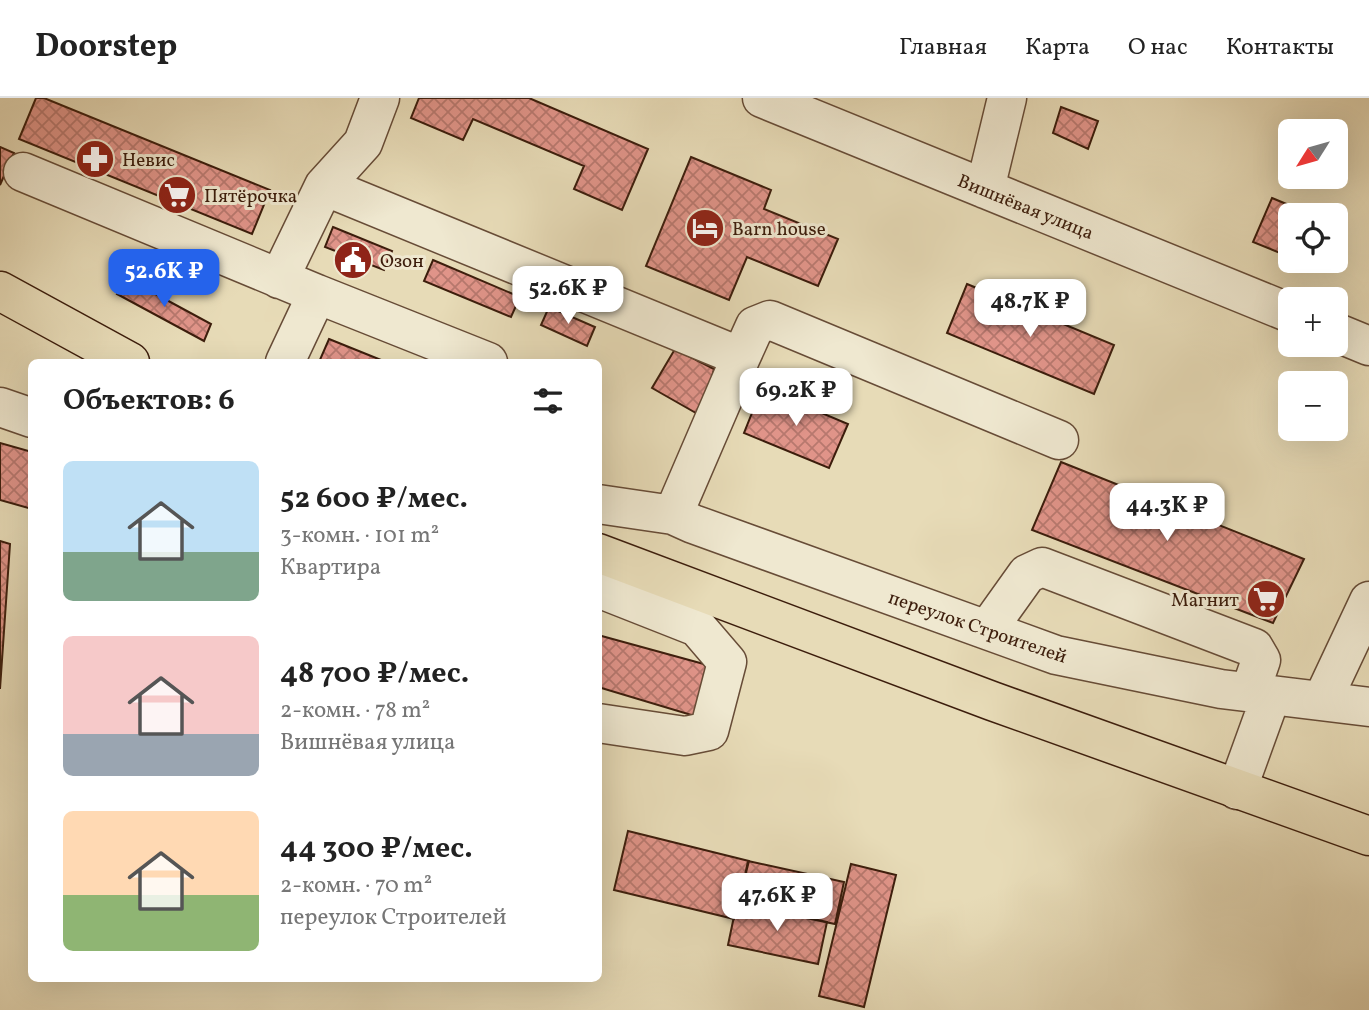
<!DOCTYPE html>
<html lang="ru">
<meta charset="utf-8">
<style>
:root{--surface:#fff;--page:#f2f2f2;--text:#222;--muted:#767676;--line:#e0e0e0;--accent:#2563eb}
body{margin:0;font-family:Vollkorn,serif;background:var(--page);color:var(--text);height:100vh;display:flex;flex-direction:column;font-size:26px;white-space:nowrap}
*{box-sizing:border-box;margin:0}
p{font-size:23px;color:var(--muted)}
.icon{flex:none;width:38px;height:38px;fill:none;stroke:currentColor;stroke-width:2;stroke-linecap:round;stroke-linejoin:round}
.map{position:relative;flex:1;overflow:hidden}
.panel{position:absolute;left:28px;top:261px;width:574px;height:623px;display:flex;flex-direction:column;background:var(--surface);border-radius:10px;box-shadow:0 7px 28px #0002}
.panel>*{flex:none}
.needle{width:46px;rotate:233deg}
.fabs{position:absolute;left:1278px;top:21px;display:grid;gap:14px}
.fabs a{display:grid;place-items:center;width:70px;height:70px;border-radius:10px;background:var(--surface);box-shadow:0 7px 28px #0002;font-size:35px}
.price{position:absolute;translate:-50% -60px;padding:0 16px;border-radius:14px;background:#fff;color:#222;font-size:23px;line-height:46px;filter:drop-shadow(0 2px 4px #0008)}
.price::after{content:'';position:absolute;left:50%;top:42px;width:21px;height:16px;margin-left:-10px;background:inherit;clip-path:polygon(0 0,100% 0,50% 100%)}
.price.current{background:var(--accent);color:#fff}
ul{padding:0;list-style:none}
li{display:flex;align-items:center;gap:21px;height:175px;padding:0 35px}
li span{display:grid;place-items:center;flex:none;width:196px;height:140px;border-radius:10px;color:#555}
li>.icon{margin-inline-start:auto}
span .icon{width:84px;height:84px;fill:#fffc;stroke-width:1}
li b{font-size:30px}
h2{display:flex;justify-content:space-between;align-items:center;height:84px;padding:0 35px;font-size:30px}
header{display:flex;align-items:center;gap:42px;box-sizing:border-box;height:98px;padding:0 35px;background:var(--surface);border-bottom:2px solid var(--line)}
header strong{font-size:33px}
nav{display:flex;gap:38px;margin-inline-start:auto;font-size:24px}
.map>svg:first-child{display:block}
</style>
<header>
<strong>Doorstep</strong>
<nav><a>Главная</a><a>Карта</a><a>О нас</a><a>Контакты</a></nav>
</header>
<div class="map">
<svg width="1369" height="912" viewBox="0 0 1369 912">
<defs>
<pattern id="building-cross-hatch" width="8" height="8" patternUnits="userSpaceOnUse" patternTransform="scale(1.75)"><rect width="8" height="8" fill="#e09489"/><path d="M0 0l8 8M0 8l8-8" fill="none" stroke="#b7786e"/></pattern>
</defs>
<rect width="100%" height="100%" fill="#e7dbb7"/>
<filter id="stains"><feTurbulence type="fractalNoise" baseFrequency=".00286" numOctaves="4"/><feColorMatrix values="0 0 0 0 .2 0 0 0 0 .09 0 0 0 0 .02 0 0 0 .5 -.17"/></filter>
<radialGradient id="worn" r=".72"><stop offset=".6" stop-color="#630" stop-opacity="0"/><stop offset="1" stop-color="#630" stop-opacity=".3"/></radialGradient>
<path fill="url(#building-cross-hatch)" stroke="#3c1d0c" stroke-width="2" d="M 36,0 L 44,0 L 270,92 L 252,136 L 19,41 Z
M 419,0 L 529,0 L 648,51 L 622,112 L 574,91 L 584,68 L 473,21 L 463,42 L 411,20 Z
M 1061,9 L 1098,23 L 1088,51 L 1053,35 Z
M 0,49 L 14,55 L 0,87 Z
M 691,59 L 771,92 L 764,111 L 838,141 L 818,188 L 747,159 L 729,202 L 646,168 Z
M 1272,100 L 1313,117 L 1290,117 L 1290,159 L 1253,144 Z
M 333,129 L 392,153 L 384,172 L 325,149 Z
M 433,162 L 520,199 L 511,219 L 424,183 Z
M 126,180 L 211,226 L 204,243 L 117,196 Z
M 967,186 L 1114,247 L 1094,296 L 947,235 Z
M 549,209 L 595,229 L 587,248 L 541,227 Z
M 329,241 L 386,264 L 319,264 Z
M 675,251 L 714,271 L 703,319 L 652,290 Z
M 762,290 L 848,326 L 829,370 L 744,335 Z
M 0,345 L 32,354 L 32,411 L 0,402 Z
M 1061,364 L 1304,461 L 1273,525 L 1032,432 Z
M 0,443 L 10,446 L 0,591 Z
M 598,537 L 711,568 L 698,619 L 598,589 Z
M 628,733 L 749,763 L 734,821 L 614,792 Z
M 748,763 L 844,784 L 835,826 L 739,806 Z
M 851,766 L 896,777 L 864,909 L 819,898 Z
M 737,804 L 827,824 L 818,866 L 728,847 Z"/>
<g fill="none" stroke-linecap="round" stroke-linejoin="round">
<g stroke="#674c37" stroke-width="41">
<path id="minor" d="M 762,0 L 1290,215
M 23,74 L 317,196
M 324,88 L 741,259 L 673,417
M 985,91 L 1007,0
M 279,181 L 324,88 L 363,45 L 380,0
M 1335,234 L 1369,248
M 741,259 L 755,228 L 770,222 L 1059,342
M 285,264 L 317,196 L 488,264
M 0,309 L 32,320
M 598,406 L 673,417 L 693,426 L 1056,557 L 1221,591 L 1369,609
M 598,490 L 697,529 L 727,564 L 709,633 L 685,638 L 598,625
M 987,532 L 1027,476 L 1042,469 L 1254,550 L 1261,562 L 1250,594
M 1322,603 L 1369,503
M 1237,692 L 1271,598"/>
</g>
<g stroke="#3c1d0c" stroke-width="41">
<path id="major" d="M 0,193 L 130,264
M 598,455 L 992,603 L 1369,738"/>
</g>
<use href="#minor" stroke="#efe8d0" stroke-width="38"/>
<use href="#major" stroke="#e7dbb7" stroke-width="38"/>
</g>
<defs>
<g id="pharmacy-disc" transform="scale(2.0125)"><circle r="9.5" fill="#8f2418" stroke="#efe8d0"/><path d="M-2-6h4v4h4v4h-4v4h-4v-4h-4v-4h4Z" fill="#fff"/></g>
<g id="supermarket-disc" transform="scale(2.0125)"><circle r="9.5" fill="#8f2418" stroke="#efe8d0"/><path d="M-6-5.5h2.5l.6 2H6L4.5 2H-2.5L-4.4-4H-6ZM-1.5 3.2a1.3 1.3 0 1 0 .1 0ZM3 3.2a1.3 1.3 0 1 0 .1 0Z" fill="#fff"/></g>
<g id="hotel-disc" transform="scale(2.0125)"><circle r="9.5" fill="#8f2418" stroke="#efe8d0"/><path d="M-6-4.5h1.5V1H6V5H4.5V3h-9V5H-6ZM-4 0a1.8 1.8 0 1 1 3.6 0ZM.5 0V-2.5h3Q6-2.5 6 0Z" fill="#fff"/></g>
<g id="civic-disc" transform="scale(2.0125)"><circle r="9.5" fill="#8f2418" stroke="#efe8d0"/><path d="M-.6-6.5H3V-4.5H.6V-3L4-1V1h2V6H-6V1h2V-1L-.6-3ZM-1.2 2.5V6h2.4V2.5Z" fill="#fff"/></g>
</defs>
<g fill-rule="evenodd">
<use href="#pharmacy-disc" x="95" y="61"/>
<use href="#supermarket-disc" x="177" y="97"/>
<use href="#hotel-disc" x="705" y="130"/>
<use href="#civic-disc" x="353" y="162"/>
<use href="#supermarket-disc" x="1266" y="501"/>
</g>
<g text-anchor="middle" stroke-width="6" stroke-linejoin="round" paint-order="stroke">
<g font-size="19" fill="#3c1d0c" stroke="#efe8d0" text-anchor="start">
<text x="122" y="68">Невис</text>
<text x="204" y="104">Пятёрочка</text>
<text x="732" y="137">Barn house</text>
<text x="380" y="169">Озон</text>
<text x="1239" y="508" text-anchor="end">Магнит</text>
</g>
<g font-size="19" fill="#3c1d0c" stroke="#efe8d0">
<text transform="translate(1026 108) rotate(22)" y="7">Вишнёвая улица</text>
<text transform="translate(978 528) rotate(19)" y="7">переулок Строителей</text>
</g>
</g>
<rect width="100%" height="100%" filter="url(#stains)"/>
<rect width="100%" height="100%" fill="url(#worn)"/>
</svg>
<div class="fabs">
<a><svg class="needle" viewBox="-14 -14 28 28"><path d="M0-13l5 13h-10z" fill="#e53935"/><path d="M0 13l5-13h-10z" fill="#767676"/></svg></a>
<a><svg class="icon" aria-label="locate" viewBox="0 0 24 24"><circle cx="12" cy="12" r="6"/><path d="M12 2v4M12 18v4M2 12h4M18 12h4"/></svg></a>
<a>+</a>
<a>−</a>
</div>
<b class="price current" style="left:164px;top:211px">52.6K ₽</b>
<b class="price" style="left:568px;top:228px">52.6K ₽</b>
<b class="price" style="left:1030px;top:241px">48.7K ₽</b>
<b class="price" style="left:796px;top:330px">69.2K ₽</b>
<b class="price" style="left:1167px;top:445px">44.3K ₽</b>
<b class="price" style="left:777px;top:835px">47.6K ₽</b>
<section class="panel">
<h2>Объектов: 6<svg class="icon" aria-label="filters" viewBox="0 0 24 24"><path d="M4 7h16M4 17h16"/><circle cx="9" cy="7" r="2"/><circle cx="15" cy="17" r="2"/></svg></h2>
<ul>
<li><span style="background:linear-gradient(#bfe0f5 65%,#7fa58c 0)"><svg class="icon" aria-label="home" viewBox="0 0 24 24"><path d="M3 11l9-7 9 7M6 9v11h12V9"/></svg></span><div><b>52 600 ₽/мес.</b><p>3-комн. · 101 m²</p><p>Квартира</p></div></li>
<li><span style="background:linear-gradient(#f6c9c9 70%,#9aa5b1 0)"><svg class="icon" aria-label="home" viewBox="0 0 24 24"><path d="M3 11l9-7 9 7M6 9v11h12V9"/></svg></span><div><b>48 700 ₽/мес.</b><p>2-комн. · 78 m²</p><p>Вишнёвая улица</p></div></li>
<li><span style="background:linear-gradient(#ffd9b3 60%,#8fb573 0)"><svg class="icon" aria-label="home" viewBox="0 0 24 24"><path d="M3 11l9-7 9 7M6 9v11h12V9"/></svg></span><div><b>44 300 ₽/мес.</b><p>2-комн. · 70 m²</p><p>переулок Строителей</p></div></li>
</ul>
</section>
</div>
